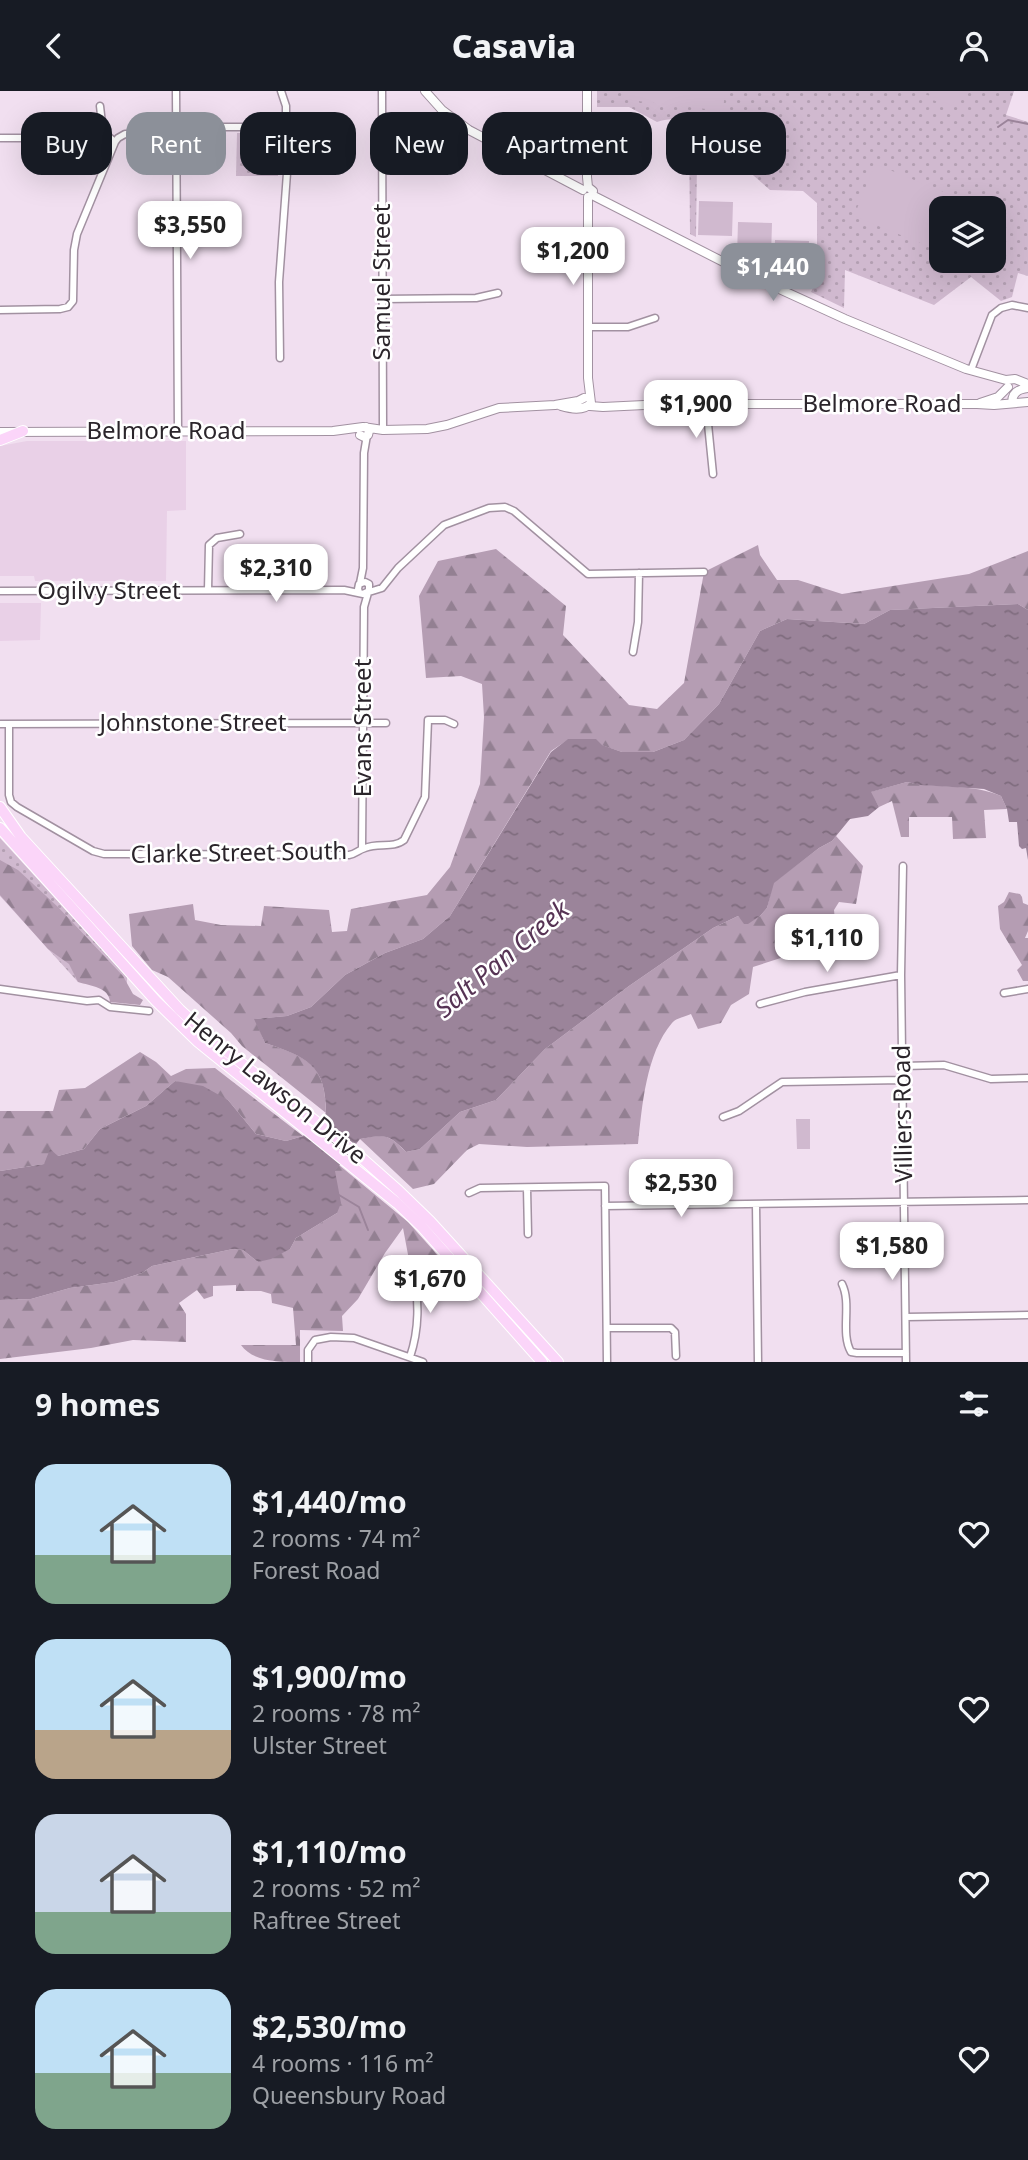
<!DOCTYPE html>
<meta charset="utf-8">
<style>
:root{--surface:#171b24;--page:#20242c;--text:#f1f3f6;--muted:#9ea1a6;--accent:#8c9099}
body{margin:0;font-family:"Noto Sans",sans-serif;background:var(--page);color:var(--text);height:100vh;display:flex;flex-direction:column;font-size:26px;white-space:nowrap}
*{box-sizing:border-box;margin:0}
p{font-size:23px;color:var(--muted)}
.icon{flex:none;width:38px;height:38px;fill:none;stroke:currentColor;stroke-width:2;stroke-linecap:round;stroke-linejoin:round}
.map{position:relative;height:1271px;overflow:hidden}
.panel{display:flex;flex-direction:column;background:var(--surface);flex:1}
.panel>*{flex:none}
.top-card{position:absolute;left:21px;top:21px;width:987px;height:63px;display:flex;gap:14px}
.fabs{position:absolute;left:929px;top:105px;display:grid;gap:14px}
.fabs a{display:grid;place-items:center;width:77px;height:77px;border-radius:14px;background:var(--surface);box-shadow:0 7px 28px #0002;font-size:35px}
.price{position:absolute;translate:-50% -60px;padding:0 16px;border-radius:14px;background:#fff;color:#222;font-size:23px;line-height:46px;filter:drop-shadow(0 2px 4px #0008)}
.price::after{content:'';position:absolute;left:50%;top:42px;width:21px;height:16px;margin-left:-10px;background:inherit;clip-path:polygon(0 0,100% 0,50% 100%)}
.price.on{background:var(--accent);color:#fff}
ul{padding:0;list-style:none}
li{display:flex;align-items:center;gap:21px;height:175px;padding:0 35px}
li span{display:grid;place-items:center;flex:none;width:196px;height:140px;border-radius:21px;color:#555}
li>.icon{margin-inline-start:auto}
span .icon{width:84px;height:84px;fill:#fffc;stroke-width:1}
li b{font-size:30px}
h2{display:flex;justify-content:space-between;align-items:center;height:84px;padding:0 35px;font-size:30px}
.chip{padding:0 24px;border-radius:21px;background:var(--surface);box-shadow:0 7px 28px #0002;font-size:24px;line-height:63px}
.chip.on{background:var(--accent);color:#fff}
header{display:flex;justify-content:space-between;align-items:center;height:91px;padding:0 35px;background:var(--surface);font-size:32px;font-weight:800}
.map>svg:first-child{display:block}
</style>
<header><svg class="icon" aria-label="back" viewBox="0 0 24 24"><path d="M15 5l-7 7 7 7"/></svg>Casavia<svg class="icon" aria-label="person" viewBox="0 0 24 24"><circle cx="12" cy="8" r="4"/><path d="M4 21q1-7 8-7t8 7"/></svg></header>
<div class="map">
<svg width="1028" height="1271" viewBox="0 0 1028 1271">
<defs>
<pattern id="green-dots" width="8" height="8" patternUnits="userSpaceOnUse" patternTransform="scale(1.75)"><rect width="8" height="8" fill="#d0b9cf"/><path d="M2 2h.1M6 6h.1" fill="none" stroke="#b39fb2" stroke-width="1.8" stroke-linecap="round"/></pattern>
<pattern id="forest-firs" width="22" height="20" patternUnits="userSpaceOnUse" patternTransform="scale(1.75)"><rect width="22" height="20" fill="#b59db3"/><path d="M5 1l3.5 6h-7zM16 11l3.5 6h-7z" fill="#938092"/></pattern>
<pattern id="water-ripples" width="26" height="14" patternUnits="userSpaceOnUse" patternTransform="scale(1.75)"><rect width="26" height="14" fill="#9b849a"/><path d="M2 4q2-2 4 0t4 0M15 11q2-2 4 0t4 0" fill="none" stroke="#7f6c7e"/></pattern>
</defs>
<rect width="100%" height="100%" fill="#f1dff0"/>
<path fill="#e9d0e7" d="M 27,350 L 186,350 L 186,419 L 167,420 L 166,490 L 35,490 L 34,485 L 0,485 L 0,355 Z
M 0,512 L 41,512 L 40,549 L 0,550 Z"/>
<path fill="url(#green-dots)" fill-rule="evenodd" d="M 597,0 L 1014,0 L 1006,24 L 1028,31 L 1028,185 L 1018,182 L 1012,206 L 1001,210 L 971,186 L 934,214 L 845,179 L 844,217 L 811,201 L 817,189 L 817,112 L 803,100 L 770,99 L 737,70 L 697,70 L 696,146 L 690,143 L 689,34 C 677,27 670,27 657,31 L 629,16 L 597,16 ZM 942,117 L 994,117 L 994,170 L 942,170 Z
M 237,42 L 278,42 L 278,85 L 236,85 Z
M 0,747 L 127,886 L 127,904 L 116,893 L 78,891 L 0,805 Z"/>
<path fill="url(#forest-firs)" d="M 758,454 L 760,464 L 777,489 L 798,489 L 842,503 L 969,483 L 1028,460 L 1028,519 L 1018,513 L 890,519 L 864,533 L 787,528 L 760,540 L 719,613 L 684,649 L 653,661 L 622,661 L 601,654 L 569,648 L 551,660 L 450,825 L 423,848 L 385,862 L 345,884 L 311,916 L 287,925 L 255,928 L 265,952 C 307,966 326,973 326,1022 L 242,955 L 231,942 L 168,886 L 152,879 L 132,855 L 129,823 L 193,813 L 195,829 L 221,834 L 261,835 L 264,815 L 329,819 L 332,841 L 347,840 L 351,818 L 427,804 L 450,776 L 480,693 L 484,626 L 482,593 L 461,585 L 426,587 L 419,505 L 438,470 L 496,458 L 566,515 L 563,544 L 629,614 L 657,618 L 684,592 L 704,481 Z
M 907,691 C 938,698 971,692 1001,705 L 1007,718 L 984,719 L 986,747 L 953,748 L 952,726 L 909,726 L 909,746 L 901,746 L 892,710 L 879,716 L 870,701 Z
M 836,745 L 863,775 L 856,813 L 839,811 L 834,819 L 835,829 L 823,850 L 811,841 L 790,864 L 753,876 L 749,903 L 731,914 L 721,932 L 698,938 L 691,923 C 685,926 676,927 672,932 C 646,962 642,1016 638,1053 L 527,1056 L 479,1053 L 467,1059 L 434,1093 L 413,1098 L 360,1048 C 384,1043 388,1042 406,1061 L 420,1058 L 460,1021 L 496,1009 L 545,958 L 629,895 L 713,837 L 738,825 L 745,833 L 760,825 L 767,817 L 773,792 L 819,757 L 832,750 Z
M 0,769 L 18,779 L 58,816 L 123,885 L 133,903 L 143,909 L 140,914 L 110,911 C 109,896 91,895 78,891 L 69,873 L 48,858 L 0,804 Z
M 1009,801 L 1020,803 L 1022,806 L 1023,812 L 1028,814 L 1028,840 L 1025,847 L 1028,847 L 1028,890 L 1023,890 L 1017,879 L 1022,874 L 1000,838 L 998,815 L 1004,811 Z
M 140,961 L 156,971 L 171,985 L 186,978 L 215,977 L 303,1045 L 286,1050 L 256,1043 L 228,1009 L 175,990 L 146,1015 L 100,1038 L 84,1058 L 58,1065 L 44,1073 L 0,1080 L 0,1020 L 53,1020 L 59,999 L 85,997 Z
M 339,1074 L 408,1131 L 452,1180 L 424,1182 L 419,1172 L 409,1169 L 403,1137 L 385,1162 L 358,1208 L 342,1225 L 343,1240 L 300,1239 L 300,1271 C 279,1271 253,1271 241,1254 L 296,1254 L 293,1217 L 272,1212 L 271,1203 L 261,1200 L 236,1200 L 236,1194 L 213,1195 L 213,1205 L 204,1208 L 197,1199 L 179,1212 L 186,1223 L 186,1251 L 133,1249 L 91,1257 L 0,1268 L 0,1209 L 31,1208 L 70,1197 L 114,1191 L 142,1182 L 152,1175 L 233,1158 L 243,1159 L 258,1171 L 290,1158 L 296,1147 L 337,1122 L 334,1080 Z"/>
<path fill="#d0b9cf" d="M 630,0 L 725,0 L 723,20 L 629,9 Z
M 925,0 L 961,0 L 952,15 L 944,11 L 943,13 L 918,3 L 919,1 L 941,9 Z
M 875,73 L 961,108 L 957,117 L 942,117 L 940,160 L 854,125 Z
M 699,110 L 733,111 L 732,145 L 698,144 Z
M 738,131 L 772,132 L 771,166 L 737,165 Z
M 775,149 L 809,150 L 808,184 L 774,183 Z
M 796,1028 L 810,1028 L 810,1058 L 797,1058 Z"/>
<path fill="url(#water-ripples)" d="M 1018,513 L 1028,519 L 1028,769 L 1026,757 L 1022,758 L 1019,755 L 1017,731 L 1009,731 L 1007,718 L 1001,705 L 984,698 L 920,694 L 907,691 L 871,701 L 879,716 L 868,725 L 850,728 L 832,750 L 819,757 L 774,792 L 767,817 L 760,825 L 748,833 L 744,833 L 738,825 L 713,837 L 629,895 L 545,958 L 496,1009 L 460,1021 L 420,1058 L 406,1061 C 388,1042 384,1044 360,1048 L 335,1080 L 341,1112 L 337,1122 L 296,1147 L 290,1158 L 271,1168 L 258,1171 L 243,1159 L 233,1158 L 152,1175 L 142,1182 L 114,1191 L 70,1197 L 31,1208 L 0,1209 L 0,1080 L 44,1073 L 50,1058 L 58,1065 L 84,1058 L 100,1038 L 146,1015 L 175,990 L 203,995 L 228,1009 L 256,1043 L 286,1050 L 303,1045 L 326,1022 C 326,973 306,966 265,952 L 254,928 L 287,925 L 311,916 L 345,884 L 385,862 L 423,848 L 450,825 L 551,661 L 568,648 L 596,648 L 602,654 L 622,661 L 653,661 L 684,649 L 719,613 L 760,540 L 787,528 L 864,533 L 890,519 Z"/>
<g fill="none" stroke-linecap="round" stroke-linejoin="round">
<path stroke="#9b849a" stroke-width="2" d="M 998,36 L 1008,29 L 1028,33
M 339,1104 L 359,1116 L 368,1139"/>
<g stroke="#a291a1" stroke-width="9">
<path id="minor" d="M 176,0 L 178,340
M 281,0 L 286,15 L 286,36
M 382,0 L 383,339
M 177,36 L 286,36 L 287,82 L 279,191 L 280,267
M 0,47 L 44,47
M 115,51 L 118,47 L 125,43 L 177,44
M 382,208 L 476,207 L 498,202
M 0,219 L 60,218 L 68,216 L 73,210 L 74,159 L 77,143 L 115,51 L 103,41 L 100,15
M 588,236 L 628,236 L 655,227
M 971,279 L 992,224 L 1001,217 L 1012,214 L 1028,217
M 706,313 L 713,383
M 360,492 L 363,477 L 364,362 L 367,344
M 208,499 L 209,454 L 217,447 L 240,443
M 0,500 L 344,499 L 363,503 L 369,500 L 369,493 L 365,491 L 359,493 L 358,498 L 359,501
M 369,501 L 382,497 L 398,477 L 444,434 L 489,417 L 505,416 L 514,420 L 588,483 L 704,481
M 633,561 L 638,531 L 639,482
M 0,633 L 386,632
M 9,633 L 9,704 L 11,711 L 17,716 L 93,760 L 104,763 L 120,763 L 349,764 C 356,763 358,759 365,757 C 378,751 393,758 404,749 L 425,706 L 428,629 L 445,629 L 454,633
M 362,758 L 364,516 L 368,502
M 903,775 L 901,884 L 906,1271
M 0,898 L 87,910 L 99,909 L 110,916 L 149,920
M 1004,902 L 1028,898
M 760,913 L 805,901 L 901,884
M 903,975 L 944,974 L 991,988 L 1028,987
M 723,1026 L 739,1020 L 782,991 L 903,989
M 527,1097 L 528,1143
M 469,1102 L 480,1097 L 605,1095 L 607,1271
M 756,1113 L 758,1271
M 605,1115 L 1028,1109
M 842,1193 C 852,1213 840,1242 851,1261 L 857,1262 L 906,1262
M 906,1226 L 1028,1224
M 607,1237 L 671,1237 L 675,1241 L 676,1265
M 410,1266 C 419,1239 420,1208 412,1181
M 308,1271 L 308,1259 L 315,1249 L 331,1246 L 354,1247 L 423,1271"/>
</g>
<g stroke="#a291a1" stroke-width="10">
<path id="tertiary" d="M 425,0 L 442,19 L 469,39 L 583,99
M 587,0 L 587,86 L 588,96 L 593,100 L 592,104
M 592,104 L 751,185 L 845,228 L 966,278 L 1006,289 L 1015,288 L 1028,293
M 980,312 L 998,306 L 1008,296
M 1012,312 C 1012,302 1018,298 1028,297
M 561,315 C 571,318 584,320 591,312 L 588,287 L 588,106
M 590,315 L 603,316 L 665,313 L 977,313 L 994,314 L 1028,311
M 0,341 L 333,340 L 363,336 L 383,339 L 427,338 L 447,334 L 499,317 L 555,314 L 578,310 L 584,307
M 360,344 L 364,346 L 368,344 L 369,340 L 366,336"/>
</g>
<g stroke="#fff" stroke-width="12">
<path id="primary" d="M 0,349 L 23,340
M 0,716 L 21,746 L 180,919 L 220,955 L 356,1062 L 399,1100 L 430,1130 L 558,1271
M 0,737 L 156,910 L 197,950 L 397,1112 L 422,1136 L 542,1271"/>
</g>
<use href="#minor" stroke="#fff" stroke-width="6"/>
<use href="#tertiary" stroke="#fff" stroke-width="8"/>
<use href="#primary" stroke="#fbd5f9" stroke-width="10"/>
</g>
<g text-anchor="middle" stroke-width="5" stroke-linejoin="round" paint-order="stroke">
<g font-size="24" fill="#2b252b" stroke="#fff">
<text transform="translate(382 191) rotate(-90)" y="8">Samuel Street</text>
<text x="882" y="321">Belmore Road</text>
<text x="166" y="348">Belmore Road</text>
<text x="109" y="508">Ogilvy Street</text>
<text x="193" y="640">Johnstone Street</text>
<text transform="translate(363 637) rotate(-90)" y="8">Evans Street</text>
<text transform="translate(239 762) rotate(-1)" y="8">Clarke Street South</text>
<text transform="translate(275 997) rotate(39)" y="8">Henry Lawson Drive</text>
<text transform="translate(903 1023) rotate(-91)" y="8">Villiers Road</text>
</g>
<g font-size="26" font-style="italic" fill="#563354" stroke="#fff">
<text transform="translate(502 868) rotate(-40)" y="9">Salt Pan Creek</text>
</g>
</g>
</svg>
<div class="fabs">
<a><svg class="icon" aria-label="layers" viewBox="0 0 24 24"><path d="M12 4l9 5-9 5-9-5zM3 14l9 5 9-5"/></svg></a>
</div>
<b class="price" style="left:190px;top:170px">$3,550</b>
<b class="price" style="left:573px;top:196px">$1,200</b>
<b class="price on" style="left:773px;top:212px">$1,440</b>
<b class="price" style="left:696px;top:349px">$1,900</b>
<b class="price" style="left:276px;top:513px">$2,310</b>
<b class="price" style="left:827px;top:883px">$1,110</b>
<b class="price" style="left:681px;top:1128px">$2,530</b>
<b class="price" style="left:892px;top:1191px">$1,580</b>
<b class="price" style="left:430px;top:1224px">$1,670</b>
<div class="top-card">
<a class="chip">Buy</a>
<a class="chip on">Rent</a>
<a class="chip">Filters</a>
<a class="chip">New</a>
<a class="chip">Apartment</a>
<a class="chip">House</a>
</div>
</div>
<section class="panel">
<h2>9 homes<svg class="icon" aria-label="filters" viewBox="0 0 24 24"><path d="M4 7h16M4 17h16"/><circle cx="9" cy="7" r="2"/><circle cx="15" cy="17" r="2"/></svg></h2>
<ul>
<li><span style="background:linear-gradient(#bfe0f5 65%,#7fa58c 0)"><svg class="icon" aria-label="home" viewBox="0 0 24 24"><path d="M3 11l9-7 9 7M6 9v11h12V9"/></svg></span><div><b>$1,440/mo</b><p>2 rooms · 74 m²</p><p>Forest Road</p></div><svg class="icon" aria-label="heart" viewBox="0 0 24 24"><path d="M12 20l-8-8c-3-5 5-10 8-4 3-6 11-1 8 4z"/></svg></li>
<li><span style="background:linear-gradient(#bfe0f5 65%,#b9a48a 0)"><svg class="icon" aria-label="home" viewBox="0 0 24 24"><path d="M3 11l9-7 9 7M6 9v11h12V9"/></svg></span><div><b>$1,900/mo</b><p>2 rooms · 78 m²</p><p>Ulster Street</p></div><svg class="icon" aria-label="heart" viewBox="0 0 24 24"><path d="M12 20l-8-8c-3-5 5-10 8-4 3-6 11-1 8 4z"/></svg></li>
<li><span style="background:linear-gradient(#c9d6e8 70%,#7fa58c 0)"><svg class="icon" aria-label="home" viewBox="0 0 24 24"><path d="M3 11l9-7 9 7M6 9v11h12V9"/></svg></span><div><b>$1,110/mo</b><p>2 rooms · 52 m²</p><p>Raftree Street</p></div><svg class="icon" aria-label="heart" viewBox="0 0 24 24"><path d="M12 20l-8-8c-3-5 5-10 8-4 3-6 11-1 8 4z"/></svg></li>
<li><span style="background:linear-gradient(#bfe0f5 60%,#7fa58c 0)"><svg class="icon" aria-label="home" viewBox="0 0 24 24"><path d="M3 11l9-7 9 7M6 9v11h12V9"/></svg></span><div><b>$2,530/mo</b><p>4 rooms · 116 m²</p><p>Queensbury Road</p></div><svg class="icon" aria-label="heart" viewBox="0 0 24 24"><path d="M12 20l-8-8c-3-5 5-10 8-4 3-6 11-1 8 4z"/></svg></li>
</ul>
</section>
